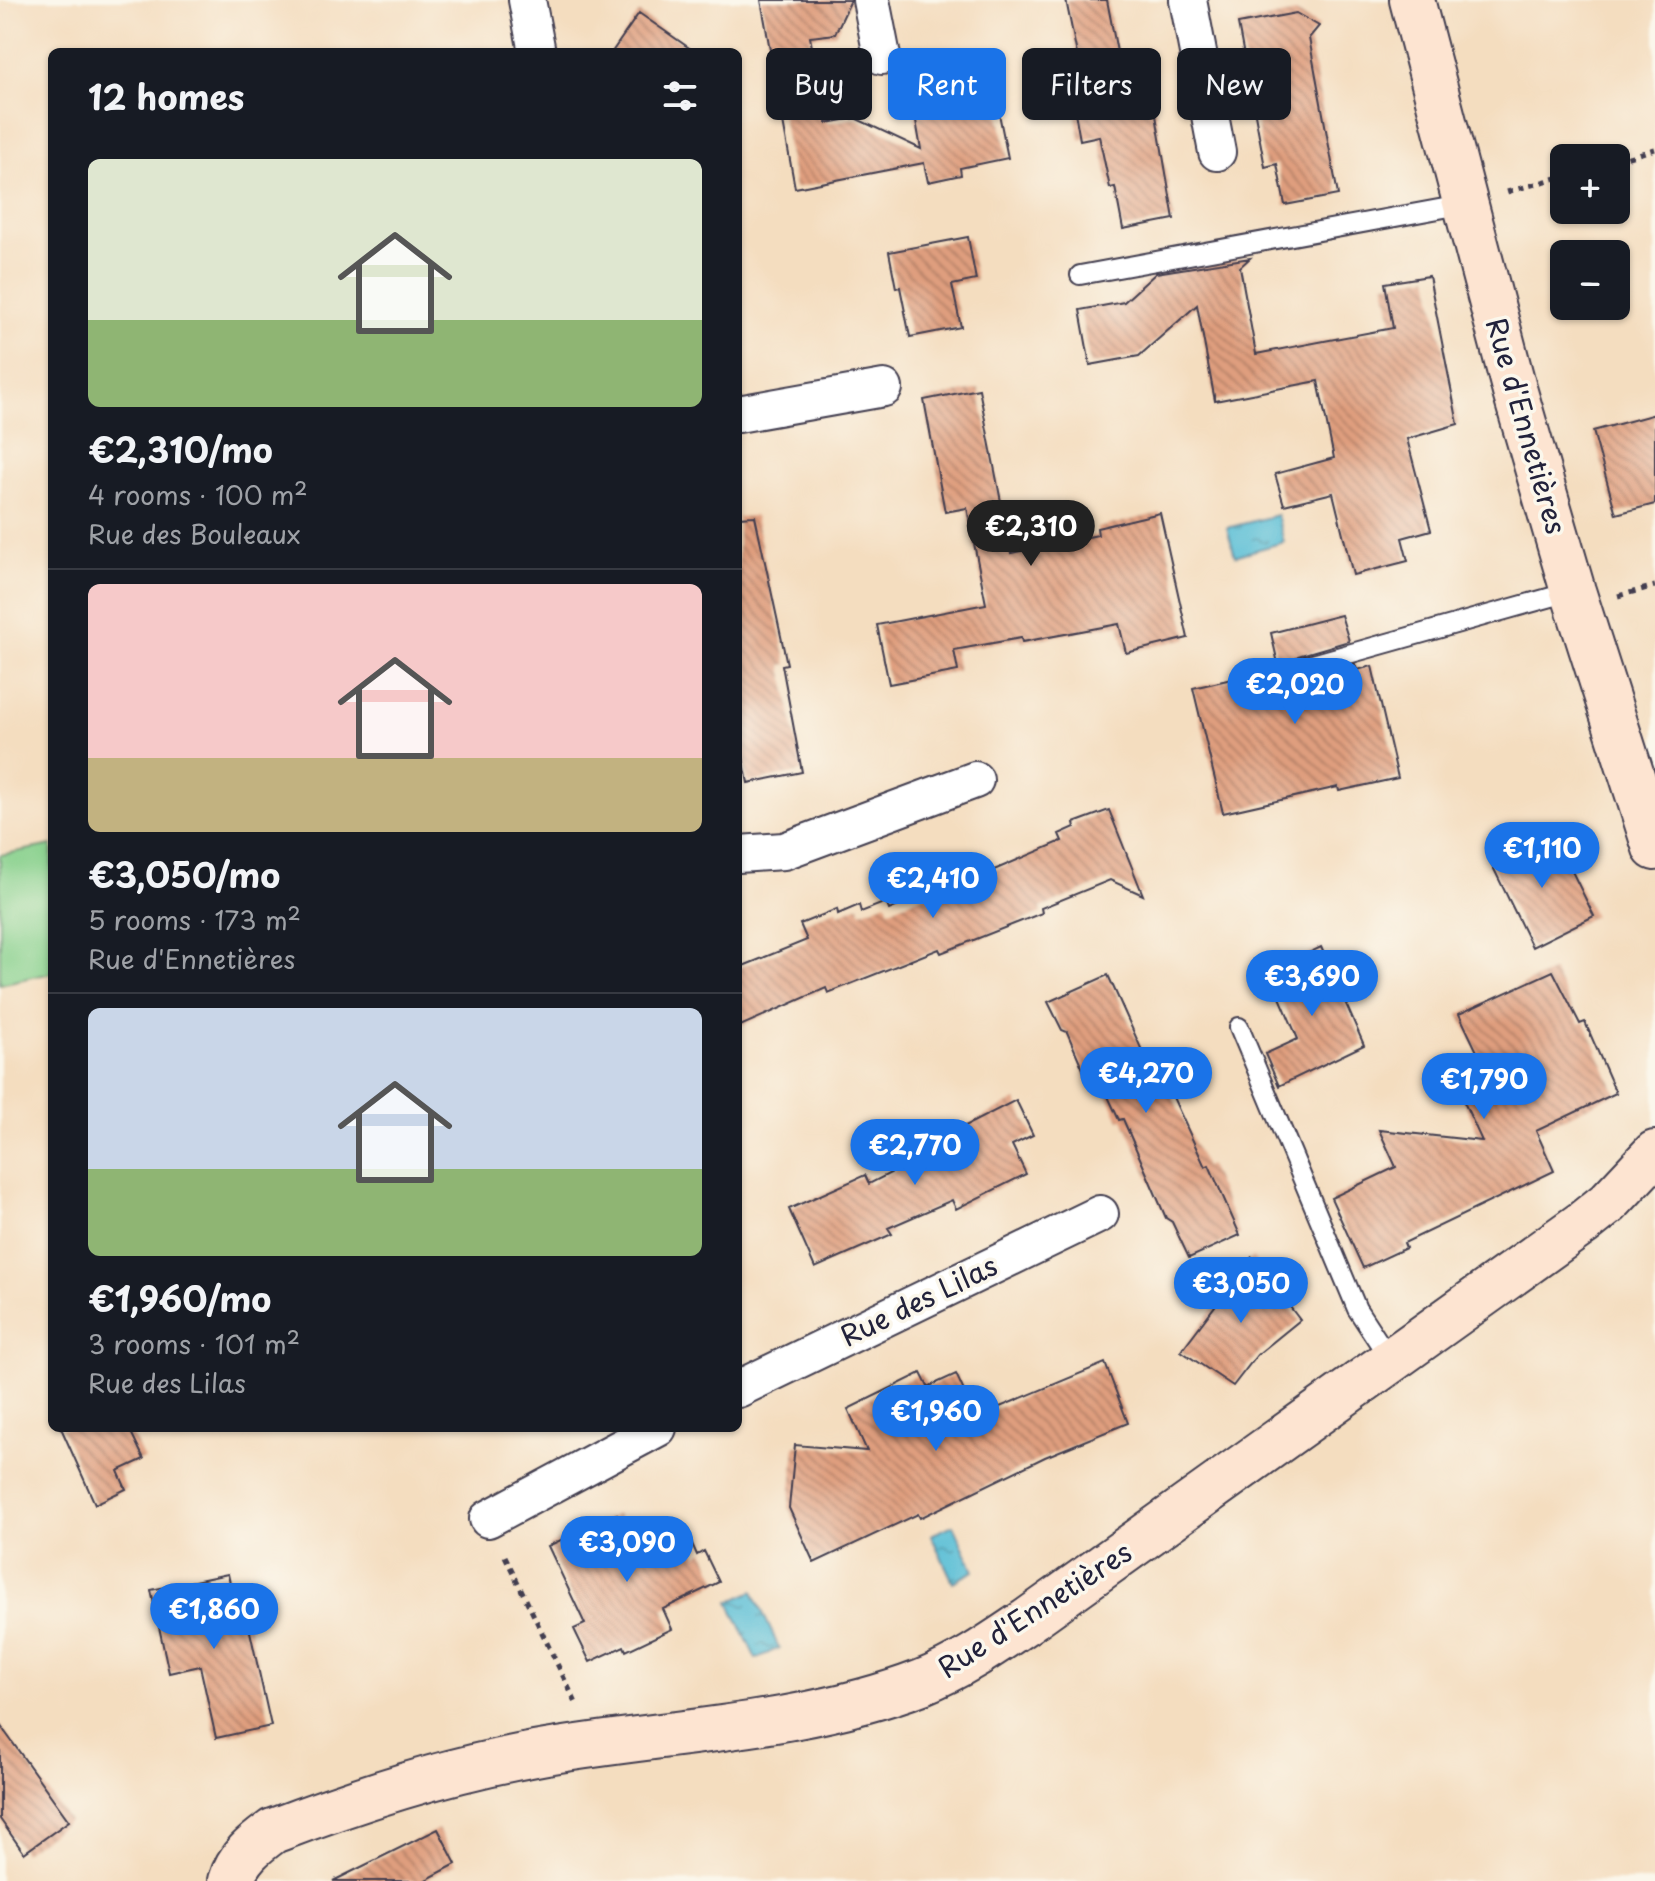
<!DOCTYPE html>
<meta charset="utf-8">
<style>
:root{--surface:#171b24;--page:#242831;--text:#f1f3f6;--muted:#9ea1a6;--line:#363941;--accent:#1a73e8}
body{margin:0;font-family:"Playpen Sans",sans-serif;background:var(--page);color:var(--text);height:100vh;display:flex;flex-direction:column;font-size:30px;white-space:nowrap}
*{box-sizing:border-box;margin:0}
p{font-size:26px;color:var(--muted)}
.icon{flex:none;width:44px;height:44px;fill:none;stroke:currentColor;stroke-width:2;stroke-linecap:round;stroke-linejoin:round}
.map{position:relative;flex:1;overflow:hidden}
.panel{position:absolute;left:48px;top:48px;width:694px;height:1384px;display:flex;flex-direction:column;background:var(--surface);border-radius:12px;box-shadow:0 2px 6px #0004}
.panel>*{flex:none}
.hud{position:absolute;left:766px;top:48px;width:760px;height:72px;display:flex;gap:16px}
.buttons{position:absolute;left:1550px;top:144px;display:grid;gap:16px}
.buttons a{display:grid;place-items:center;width:80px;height:80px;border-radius:12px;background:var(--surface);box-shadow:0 2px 6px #0004;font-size:40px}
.price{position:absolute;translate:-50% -68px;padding:0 18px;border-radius:28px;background:var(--accent);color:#fff;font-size:26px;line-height:52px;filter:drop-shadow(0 2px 4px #0008)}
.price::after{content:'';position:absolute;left:50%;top:48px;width:24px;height:18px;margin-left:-12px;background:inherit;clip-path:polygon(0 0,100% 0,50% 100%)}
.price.on{background:#222;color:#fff}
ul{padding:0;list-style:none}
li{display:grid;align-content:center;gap:16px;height:424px;padding:0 40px}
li+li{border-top:2px solid var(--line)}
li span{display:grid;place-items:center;height:248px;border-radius:12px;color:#555}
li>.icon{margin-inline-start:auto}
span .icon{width:144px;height:144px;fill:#fffc;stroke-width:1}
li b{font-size:34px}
h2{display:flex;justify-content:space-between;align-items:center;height:96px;padding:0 40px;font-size:34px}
.pill{padding:0 28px;border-radius:12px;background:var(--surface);box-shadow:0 2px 6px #0004;font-size:28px;line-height:72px}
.pill.on{background:var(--accent);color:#fff}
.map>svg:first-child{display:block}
</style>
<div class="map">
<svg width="1655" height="1881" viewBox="0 0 1655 1881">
<defs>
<pattern id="water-ripples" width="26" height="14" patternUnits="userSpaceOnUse" patternTransform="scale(2)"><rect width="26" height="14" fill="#57bdd5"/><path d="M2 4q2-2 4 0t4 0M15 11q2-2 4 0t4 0" fill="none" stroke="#4899ae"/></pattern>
<pattern id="building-back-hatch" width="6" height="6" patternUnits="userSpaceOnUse" patternTransform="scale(2)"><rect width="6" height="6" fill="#df9e7e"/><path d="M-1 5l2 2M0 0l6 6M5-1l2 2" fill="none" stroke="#b48068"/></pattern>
</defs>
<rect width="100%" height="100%" fill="#fbf7ec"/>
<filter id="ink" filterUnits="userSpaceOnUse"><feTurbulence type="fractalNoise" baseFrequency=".0125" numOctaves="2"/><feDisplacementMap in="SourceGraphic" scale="16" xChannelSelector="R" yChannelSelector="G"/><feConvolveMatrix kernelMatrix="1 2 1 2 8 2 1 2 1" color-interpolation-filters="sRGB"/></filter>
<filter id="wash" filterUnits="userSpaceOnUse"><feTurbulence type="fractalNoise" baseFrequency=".006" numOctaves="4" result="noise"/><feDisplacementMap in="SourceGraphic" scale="32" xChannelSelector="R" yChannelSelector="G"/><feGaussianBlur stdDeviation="1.8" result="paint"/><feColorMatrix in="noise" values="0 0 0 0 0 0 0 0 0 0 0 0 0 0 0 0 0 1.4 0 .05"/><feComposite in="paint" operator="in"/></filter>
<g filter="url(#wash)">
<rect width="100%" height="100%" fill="#f4ddbf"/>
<path fill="#87d08c" stroke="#547964" stroke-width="2" d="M 52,845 L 52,973 L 0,984 L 0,855 Z"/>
<path fill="url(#water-ripples)" stroke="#3c7088" stroke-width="2" d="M 1277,515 L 1284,542 L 1235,556 L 1227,528 Z
M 953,1525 L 974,1571 L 953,1582 L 931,1535 Z
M 753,1591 L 779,1648 L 756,1659 L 729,1602 Z"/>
<g id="blocks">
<path fill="url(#building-back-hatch)" d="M 761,0 L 851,0 L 835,34 L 810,37 L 827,123 L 855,118 L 921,149 L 915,115 L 964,106 L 963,100 L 995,94 L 1008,158 L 960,168 L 961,175 L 928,182 L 924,163 L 795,188 Z
M 1066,0 L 1107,0 L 1118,57 L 1145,52 L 1174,219 L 1123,229 L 1115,187 L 1110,188 L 1099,136 L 1080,140 L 1073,101 L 1086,99 Z
M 639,13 L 695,52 L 612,52 Z
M 1296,13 L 1319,26 L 1309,38 L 1338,195 L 1285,205 L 1277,164 L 1265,167 L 1238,24 Z
M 968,237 L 976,280 L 952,285 L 961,327 L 910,337 L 900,287 L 896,288 L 889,252 Z
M 1250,258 L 1240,267 L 1256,354 L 1393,328 L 1385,283 L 1429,276 L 1458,424 L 1407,439 L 1431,530 L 1402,538 L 1408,561 L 1353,575 L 1333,493 L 1284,505 L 1275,474 L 1334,458 L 1318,381 L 1215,401 L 1197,305 L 1139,356 L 1090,365 L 1080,310 L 1124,302 L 1156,273 Z
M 979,389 L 1011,553 L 1098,535 L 1097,528 L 1160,513 L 1188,638 L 1126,653 L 1119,624 L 1022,642 L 1021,638 L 954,650 L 958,671 L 889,684 L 877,625 L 986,604 L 967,508 L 945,512 L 924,400 Z
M 1655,414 L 1655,504 L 1616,514 L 1593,431 Z
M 755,516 L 787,664 L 782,665 L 802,772 L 748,783 L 743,757 L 738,758 L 738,517 Z
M 1341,615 L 1349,641 L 1298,656 L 1291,663 L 1291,671 L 1294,676 L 1304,679 L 1355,664 L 1357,670 L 1372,666 L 1398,778 L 1339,791 L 1338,787 L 1223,813 L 1193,688 L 1279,668 L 1271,633 Z
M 1109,810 L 1143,895 L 1110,880 L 1041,908 L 1042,913 L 941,953 L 939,949 L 828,993 L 826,988 L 738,1027 L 738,968 L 807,940 L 800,924 L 837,909 L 838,914 L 859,905 L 861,912 L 886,902 L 889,910 L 951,884 L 952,888 L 1062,841 L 1059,834 L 1075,827 L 1074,823 Z
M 1549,834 L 1559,857 L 1564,855 L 1594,916 L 1532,947 L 1491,863 Z
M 1321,947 L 1364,1045 L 1279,1086 L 1265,1054 L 1298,1039 L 1269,972 Z
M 1553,971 L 1580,1024 L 1585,1022 L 1616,1093 L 1536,1131 L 1554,1171 L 1404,1243 L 1406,1248 L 1363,1268 L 1331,1198 L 1396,1167 L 1379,1130 L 1482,1141 L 1451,1074 L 1481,1060 L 1459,1014 Z
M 1108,975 L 1153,1075 L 1161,1071 L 1205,1167 L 1209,1165 L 1240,1235 L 1189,1258 L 1172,1222 L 1166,1218 L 1123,1119 L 1119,1120 L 1099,1077 L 1088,1081 L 1067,1032 L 1062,1030 L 1048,1002 Z
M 1016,1100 L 1033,1135 L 1012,1145 L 1026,1174 L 956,1209 L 952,1200 L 888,1228 L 892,1234 L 815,1268 L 789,1209 L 865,1175 L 869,1184 L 930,1153 L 926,1146 Z
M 1252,1257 L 1300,1320 L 1257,1355 L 1233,1386 L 1181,1351 Z
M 1105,1363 L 1128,1423 L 1045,1457 L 920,1518 L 918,1514 L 814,1563 L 789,1508 L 795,1445 L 867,1451 L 848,1409 L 921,1373 L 928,1387 L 956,1374 L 976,1417 Z
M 61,1428 L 129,1428 L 144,1459 L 118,1471 L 126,1489 L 95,1504 Z
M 617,1514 L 637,1556 L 687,1532 L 697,1555 L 704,1551 L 719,1582 L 663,1609 L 672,1629 L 626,1651 L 624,1646 L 590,1662 L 574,1629 L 585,1624 L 548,1546 Z
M 228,1574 L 238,1620 L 247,1618 L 271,1726 L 216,1738 L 200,1666 L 169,1673 L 151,1590 Z
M 0,1725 L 69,1821 L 24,1853 L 0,1819 Z
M 438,1829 L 456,1864 L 424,1881 L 333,1881 Z"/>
</g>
</g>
<g filter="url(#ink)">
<use href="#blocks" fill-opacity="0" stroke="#423e4f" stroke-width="2"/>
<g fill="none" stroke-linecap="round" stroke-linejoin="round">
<g stroke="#423e4f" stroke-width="22">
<path id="lane" d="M 1080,275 L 1466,204
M 1302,667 L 1573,591
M 1239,1027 L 1357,1309 L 1391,1361"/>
</g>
<g stroke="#423e4f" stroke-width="40">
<path id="street" d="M 527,0 L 537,52
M 871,0 L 882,56
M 1188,0 L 1217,152
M 738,414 L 884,388
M 738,854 L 784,851 L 975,780
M 738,1389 L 1100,1214
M 488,1519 L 658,1428"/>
</g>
<g stroke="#423e4f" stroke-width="48">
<path id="secondary" d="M 1412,0 L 1515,392 L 1573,591 L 1655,848
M 231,1881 C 238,1857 254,1845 273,1831 C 359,1798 445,1770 535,1754 C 663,1731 799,1729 922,1682 C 960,1667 993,1644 1027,1621 L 1583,1223 L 1608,1203 L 1655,1153"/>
</g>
<path stroke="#423e4f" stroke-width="5" stroke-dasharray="6 6" stroke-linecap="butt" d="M 1616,161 L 1655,149
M 1507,192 L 1564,176
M 1618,596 L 1655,586
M 505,1556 L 577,1705"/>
<use href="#lane" stroke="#fff" stroke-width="18"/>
<use href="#street" stroke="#fff" stroke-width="36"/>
<use href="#secondary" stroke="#fde4d1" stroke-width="44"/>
</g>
</g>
<g text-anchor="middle" stroke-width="7" stroke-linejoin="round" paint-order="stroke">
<g font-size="28" fill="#22223b" stroke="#fbf7ec">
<text transform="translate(1526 426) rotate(74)" y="10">Rue d'Ennetières</text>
<text transform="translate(919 1301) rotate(-26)" y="10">Rue des Lilas</text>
<text transform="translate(1035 1610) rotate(-33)" y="10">Rue d'Ennetières</text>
</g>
</g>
</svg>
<div class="buttons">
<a>+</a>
<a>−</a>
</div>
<b class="price on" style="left:1031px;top:568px">€2,310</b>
<b class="price" style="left:1295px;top:726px">€2,020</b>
<b class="price" style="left:1542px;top:890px">€1,110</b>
<b class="price" style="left:933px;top:920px">€2,410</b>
<b class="price" style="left:1312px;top:1018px">€3,690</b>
<b class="price" style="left:1146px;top:1115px">€4,270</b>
<b class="price" style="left:1484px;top:1121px">€1,790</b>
<b class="price" style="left:915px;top:1187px">€2,770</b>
<b class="price" style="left:1241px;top:1325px">€3,050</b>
<b class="price" style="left:936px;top:1453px">€1,960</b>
<b class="price" style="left:627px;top:1584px">€3,090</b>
<b class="price" style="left:214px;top:1651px">€1,860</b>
<div class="hud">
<a class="pill">Buy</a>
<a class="pill on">Rent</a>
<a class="pill">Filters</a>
<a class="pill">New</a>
</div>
<section class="panel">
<h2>12 homes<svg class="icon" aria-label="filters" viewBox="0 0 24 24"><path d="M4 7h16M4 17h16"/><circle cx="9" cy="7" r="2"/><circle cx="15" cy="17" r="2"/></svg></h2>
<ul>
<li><span style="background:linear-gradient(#dfe7d0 65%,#8fb573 0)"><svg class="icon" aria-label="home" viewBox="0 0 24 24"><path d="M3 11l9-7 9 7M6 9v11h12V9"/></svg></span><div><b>€2,310/mo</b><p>4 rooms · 100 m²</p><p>Rue des Bouleaux</p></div></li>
<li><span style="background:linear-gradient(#f6c9c9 70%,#c2b280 0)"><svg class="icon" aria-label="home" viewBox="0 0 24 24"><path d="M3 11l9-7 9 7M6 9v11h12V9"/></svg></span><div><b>€3,050/mo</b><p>5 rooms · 173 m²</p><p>Rue d'Ennetières</p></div></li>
<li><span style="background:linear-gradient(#c9d6e8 65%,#8fb573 0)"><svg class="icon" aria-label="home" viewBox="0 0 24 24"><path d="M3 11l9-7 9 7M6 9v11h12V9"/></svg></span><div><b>€1,960/mo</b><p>3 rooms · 101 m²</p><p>Rue des Lilas</p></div></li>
</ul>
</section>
</div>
